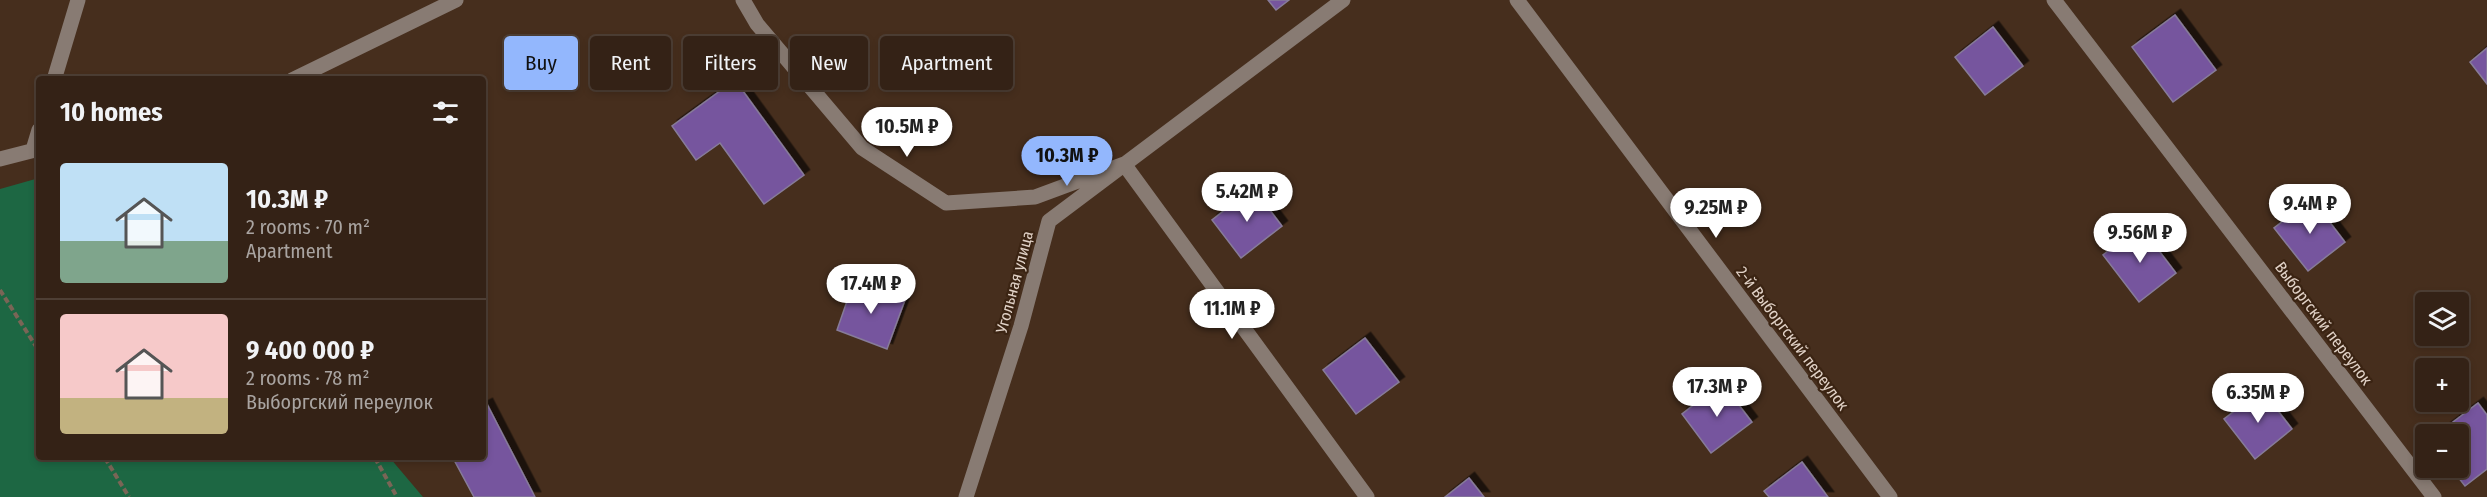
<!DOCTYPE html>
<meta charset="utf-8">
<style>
:root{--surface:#342216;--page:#3c2a1f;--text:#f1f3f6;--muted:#a9a4a1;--line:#4e3f35;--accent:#93b7fd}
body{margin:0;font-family:"Fira Sans Condensed",sans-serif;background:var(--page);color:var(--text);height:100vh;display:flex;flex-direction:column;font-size:22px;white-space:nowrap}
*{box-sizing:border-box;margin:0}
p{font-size:20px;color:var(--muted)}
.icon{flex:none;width:33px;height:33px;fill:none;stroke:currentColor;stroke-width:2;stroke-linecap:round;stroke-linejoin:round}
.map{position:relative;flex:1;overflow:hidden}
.sheet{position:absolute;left:36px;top:76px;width:450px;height:384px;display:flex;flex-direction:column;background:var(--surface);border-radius:6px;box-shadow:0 3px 9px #0003,0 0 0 2px var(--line)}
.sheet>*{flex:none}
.banner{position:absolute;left:504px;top:36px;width:570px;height:54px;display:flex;gap:12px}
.controls{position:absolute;left:2415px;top:292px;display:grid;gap:12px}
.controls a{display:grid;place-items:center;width:54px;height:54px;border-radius:6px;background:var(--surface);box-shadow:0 3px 9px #0003,0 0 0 2px var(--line);font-size:30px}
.price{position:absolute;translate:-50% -51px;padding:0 14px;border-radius:21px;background:#fff;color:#222;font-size:20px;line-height:39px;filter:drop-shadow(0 2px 3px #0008)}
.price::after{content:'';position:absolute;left:50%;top:36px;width:18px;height:14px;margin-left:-9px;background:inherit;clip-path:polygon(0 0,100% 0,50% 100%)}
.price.current{background:var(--accent);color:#111}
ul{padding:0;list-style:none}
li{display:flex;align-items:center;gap:18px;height:150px;padding:0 24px}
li+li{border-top:2px solid var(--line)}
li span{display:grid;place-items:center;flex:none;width:168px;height:120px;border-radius:6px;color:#555}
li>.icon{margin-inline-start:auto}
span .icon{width:72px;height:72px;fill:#fffc;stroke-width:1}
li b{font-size:26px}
h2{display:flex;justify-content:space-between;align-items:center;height:72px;padding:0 24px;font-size:26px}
.chip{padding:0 21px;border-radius:6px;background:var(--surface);box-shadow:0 3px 9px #0003,0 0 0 2px var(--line);font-size:21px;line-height:54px}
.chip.current{background:var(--accent);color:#111}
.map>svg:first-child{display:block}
</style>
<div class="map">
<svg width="2487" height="497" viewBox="0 0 2487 497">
<defs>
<filter id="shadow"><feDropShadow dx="5.5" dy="-5.5" stdDeviation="0" flood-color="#0009"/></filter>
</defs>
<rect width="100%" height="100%" fill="#462e1d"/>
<path fill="#1d6743" d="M 39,178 L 39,458 L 390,458 L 423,497 L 0,497 L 0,189 Z"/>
<path fill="#76559e" stroke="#877c99" stroke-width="1.5" filter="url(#shadow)" d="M 1268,0 L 1289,0 L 1276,10 Z
M 2175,15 L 2216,70 L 2173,102 L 2132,47 Z
M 1993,27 L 2023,66 L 1985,95 L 1955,57 Z
M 2487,48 L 2487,84 L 2470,62 Z
M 735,80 L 804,175 L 764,204 L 720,143 L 696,160 L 672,126 Z
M 1253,188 L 1282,226 L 1241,258 L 1212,220 Z
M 2312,199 L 2345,242 L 2308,271 L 2274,228 Z
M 2140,226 L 2176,273 L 2139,302 L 2103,255 Z
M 854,281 L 905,300 L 887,349 L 837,330 Z
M 1365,338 L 1399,382 L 1356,414 L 1323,370 Z
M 1722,383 L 1752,422 L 1711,453 L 1682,414 Z
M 2262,390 L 2292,429 L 2255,459 L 2224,419 Z
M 2478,403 L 2487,415 L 2487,469 L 2465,486 L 2451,468 L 2458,468 L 2458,435 L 2436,435 Z
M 487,404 L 535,497 L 474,497 L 453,458 L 483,458 L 483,406 Z
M 1802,462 L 1828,497 L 1769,497 L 1764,491 Z
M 1469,478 L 1484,497 L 1445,497 Z"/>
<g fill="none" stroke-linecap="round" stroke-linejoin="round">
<path stroke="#7a6556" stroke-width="4" stroke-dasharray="6 3" stroke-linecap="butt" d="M 0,290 L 39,351
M 105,458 L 129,497
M 375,458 L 397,497"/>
<path stroke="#887b73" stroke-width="15" d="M 743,0 L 757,24 L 862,148 L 946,203 L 1035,197 L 1124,164 L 1367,497
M 1517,0 L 1890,497
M 2054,0 L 2434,497
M 54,80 L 78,0
M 292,80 L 456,0
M 33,150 L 39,130
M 0,159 L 39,149
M 966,497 L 1021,326 L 1049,221 L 1343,0"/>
</g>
<g text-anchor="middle" stroke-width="4.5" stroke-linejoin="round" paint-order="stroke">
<g font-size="16" fill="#e2d3c8" stroke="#3b2413">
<text transform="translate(1014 282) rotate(-75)" y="6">Угольная улица</text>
<text transform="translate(2324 323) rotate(53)" y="6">Выборгский переулок</text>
<text transform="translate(1793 338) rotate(53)" y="6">2-й Выборгский переулок</text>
</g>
</g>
</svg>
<div class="controls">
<a><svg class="icon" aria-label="layers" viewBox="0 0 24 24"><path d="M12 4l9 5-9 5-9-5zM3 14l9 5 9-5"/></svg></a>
<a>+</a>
<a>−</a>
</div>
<b class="price" style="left:907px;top:158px">10.5M ₽</b>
<b class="price current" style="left:1067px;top:187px">10.3M ₽</b>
<b class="price" style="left:1247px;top:223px">5.42M ₽</b>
<b class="price" style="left:2310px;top:235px">9.4M ₽</b>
<b class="price" style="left:1716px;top:239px">9.25M ₽</b>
<b class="price" style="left:2140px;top:264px">9.56M ₽</b>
<b class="price" style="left:871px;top:315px">17.4M ₽</b>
<b class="price" style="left:1232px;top:340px">11.1M ₽</b>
<b class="price" style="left:1717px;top:418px">17.3M ₽</b>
<b class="price" style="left:2258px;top:424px">6.35M ₽</b>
<div class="banner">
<a class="chip current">Buy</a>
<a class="chip">Rent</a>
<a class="chip">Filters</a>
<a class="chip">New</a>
<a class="chip">Apartment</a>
</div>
<section class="sheet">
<h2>10 homes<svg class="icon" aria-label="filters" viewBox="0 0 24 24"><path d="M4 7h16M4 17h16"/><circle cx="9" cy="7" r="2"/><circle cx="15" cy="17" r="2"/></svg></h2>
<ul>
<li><span style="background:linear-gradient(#bfe0f5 65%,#7fa58c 0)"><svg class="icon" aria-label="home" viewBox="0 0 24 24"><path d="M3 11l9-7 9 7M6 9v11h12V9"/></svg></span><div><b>10.3M ₽</b><p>2 rooms · 70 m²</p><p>Apartment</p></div></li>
<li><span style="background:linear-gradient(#f6c9c9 70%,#c2b280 0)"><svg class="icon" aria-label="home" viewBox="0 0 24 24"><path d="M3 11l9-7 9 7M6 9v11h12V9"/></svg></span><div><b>9 400 000 ₽</b><p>2 rooms · 78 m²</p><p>Выборгский переулок</p></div></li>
</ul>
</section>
</div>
